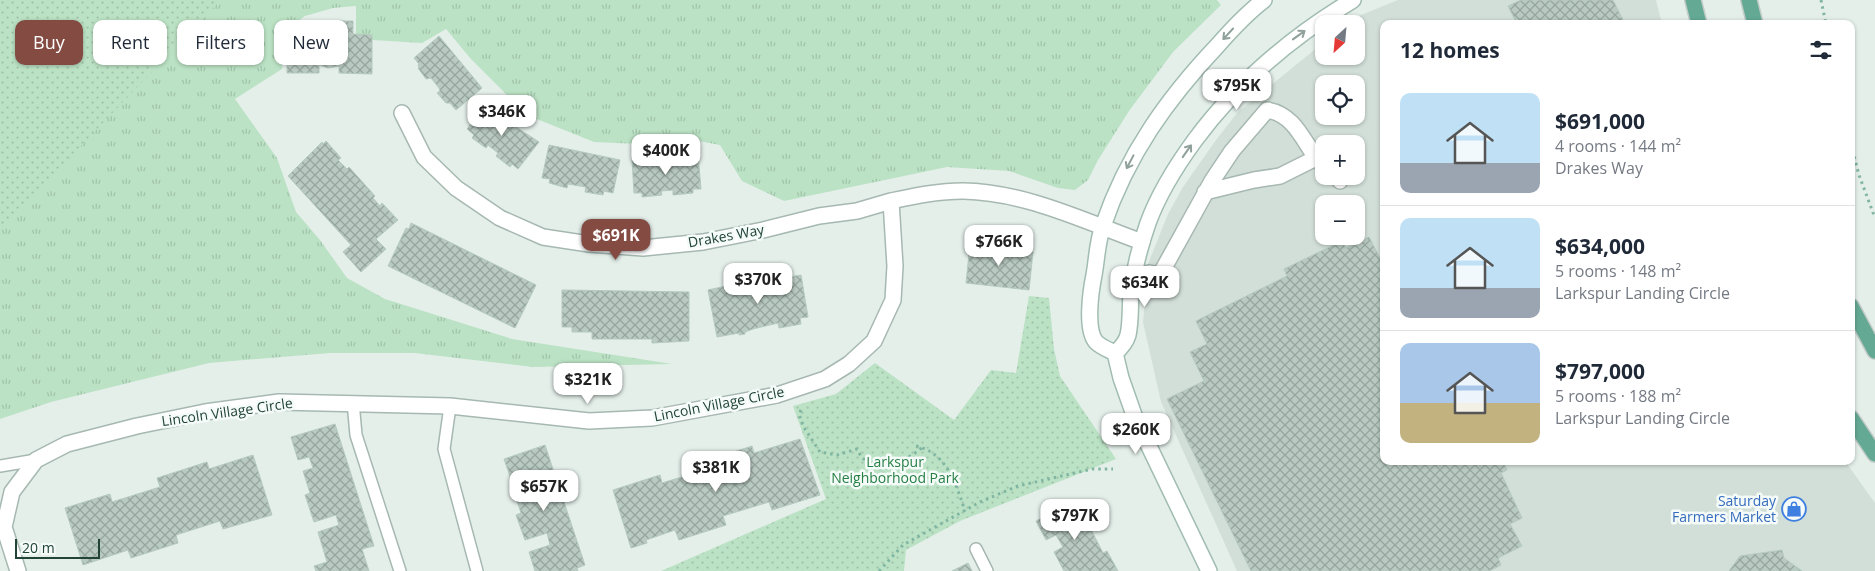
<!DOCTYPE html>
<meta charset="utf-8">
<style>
:root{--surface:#fff;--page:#f2f2f3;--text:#1f2937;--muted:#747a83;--line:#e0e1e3;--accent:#844b43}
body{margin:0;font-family:"Open Sans",sans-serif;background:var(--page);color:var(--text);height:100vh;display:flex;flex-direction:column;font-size:19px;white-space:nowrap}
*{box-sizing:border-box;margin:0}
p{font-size:16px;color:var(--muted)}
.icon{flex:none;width:28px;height:28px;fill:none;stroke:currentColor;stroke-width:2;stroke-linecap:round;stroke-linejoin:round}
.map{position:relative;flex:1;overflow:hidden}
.details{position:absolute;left:1380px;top:20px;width:475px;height:445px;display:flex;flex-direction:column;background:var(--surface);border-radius:10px;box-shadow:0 1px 4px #0004}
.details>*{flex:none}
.top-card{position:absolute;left:15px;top:20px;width:475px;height:45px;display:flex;gap:10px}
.needle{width:32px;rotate:206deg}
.buttons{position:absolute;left:1315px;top:15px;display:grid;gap:10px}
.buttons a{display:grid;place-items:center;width:50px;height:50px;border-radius:10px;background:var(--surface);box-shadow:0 1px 4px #0004;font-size:25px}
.scale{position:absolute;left:15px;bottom:12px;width:85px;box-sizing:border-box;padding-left:5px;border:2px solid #214338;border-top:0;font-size:14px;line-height:18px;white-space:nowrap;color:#214338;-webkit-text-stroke:4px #f5fbf8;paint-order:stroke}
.price{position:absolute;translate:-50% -42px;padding:0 11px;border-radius:10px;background:#fff;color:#222;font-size:16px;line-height:32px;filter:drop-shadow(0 1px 2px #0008)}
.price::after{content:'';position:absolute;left:50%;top:30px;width:15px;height:11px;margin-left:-8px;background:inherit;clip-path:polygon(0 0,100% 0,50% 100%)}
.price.active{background:var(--accent);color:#fff}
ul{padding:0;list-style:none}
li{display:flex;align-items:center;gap:15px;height:125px;padding:0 20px}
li+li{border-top:1px solid var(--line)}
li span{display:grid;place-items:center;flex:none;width:140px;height:100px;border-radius:10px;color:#555}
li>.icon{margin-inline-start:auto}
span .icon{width:60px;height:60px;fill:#fffc;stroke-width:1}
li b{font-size:21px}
h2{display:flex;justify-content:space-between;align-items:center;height:60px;padding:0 20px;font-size:21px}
.tag{padding:0 18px;border-radius:10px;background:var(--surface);box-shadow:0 1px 4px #0004;font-size:18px;line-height:45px}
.tag.active{background:var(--accent);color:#fff}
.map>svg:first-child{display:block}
</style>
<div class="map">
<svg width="1875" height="571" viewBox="0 0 1875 571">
<defs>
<pattern id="grass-tufts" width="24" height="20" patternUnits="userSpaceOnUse" patternTransform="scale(1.25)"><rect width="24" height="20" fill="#bbe2c4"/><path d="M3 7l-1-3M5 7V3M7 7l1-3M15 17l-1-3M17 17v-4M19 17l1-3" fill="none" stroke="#a0c3a9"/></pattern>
<pattern id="park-dots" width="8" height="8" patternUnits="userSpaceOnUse" patternTransform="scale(1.25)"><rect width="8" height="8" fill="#bbe2c4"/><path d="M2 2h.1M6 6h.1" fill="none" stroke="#a0c3a9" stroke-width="1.8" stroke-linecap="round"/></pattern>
<pattern id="building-cross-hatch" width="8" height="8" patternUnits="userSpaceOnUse" patternTransform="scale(1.25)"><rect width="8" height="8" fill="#b9cac2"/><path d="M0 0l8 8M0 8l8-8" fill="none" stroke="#96a69f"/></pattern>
</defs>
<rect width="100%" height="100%" fill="#e4efea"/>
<path fill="#d2dfd8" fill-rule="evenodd" d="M 1398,0 L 1656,0 L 1662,24 L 1384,24 L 1384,461 L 1845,461 L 1875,503 L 1875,571 L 1237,571 L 1161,402 L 1143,322 L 1148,264 L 1168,214 L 1183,187 L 1216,140 L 1237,113 L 1324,42 L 1324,56 L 1356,56 L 1356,24 L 1346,24 L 1351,19 ZM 1324,84 L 1356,84 L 1356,116 L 1324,116 ZM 1324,144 L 1356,144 L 1356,176 L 1324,176 ZM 1324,204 L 1356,204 L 1356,236 L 1324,236 Z"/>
<path fill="url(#grass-tufts)" d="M 0,0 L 1217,0 L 1221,5 L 1173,52 L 1129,111 L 1098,160 L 1088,180 L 1075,190 L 1058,188 L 1009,171 L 947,167 L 784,201 L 742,181 L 720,145 L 699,141 L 684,146 L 594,142 L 527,115 L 471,59 L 446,29 L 422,43 L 356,39 L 356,6 L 333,8 L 305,16 L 285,30 L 282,69 L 235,99 L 277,158 L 296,212 L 320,240 L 347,278 L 385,299 L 512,339 L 672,364 L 533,367 L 415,353 L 330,353 L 209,363 L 51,402 L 0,419 Z"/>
<path fill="url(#park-dots)" d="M 0,0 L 221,0 L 0,230 Z
M 1029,296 L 1049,298 L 1054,349 L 1060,376 L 1116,459 L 960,521 L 906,550 L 904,571 L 661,571 L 826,499 L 793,406 L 836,394 L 875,363 L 954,420 L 991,370 L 1016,373 Z"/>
<path fill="url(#building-cross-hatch)" stroke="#b5cac0" d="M 1521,0 L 1613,0 L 1625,24 L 1517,24 L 1508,6 Z
M 305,21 L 353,21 L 353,34 L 372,35 L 372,74 L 339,73 L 339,66 L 328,68 L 319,65 L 319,73 L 287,73 L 287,34 L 305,34 Z
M 439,36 L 482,88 L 456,110 L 450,103 L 446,103 L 437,93 L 440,91 L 439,88 L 431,78 L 426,79 L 418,68 L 419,67 L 418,65 L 419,64 L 414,58 Z
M 486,103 L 503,115 L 501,117 L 539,142 L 518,169 L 512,164 L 510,167 L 496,156 L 498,153 L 488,145 L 486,148 L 472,138 L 474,135 L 467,129 Z
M 326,141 L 341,158 L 338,160 L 347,169 L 349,167 L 375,196 L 373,198 L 380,206 L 382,203 L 398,220 L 376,239 L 386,249 L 361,272 L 343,252 L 351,245 L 288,176 L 322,142 L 323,144 Z
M 549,145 L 620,160 L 613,193 L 604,191 L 603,195 L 585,192 L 586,187 L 568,184 L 567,188 L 549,183 L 550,179 L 542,178 Z
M 698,155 L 701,189 L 693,189 L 693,193 L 673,195 L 673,190 L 661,191 L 662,195 L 642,197 L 642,193 L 634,193 L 632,160 L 676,159 L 676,157 Z
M 411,223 L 536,285 L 515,328 L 388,266 L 406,228 L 409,229 Z
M 1369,237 L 1381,260 L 1384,259 L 1384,461 L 1503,461 L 1507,470 L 1501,473 L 1522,518 L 1510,524 L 1522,546 L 1498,558 L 1501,565 L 1489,571 L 1251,571 L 1167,399 L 1204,381 L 1190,352 L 1207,344 L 1196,321 L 1287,276 L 1284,269 L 1342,241 L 1346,248 Z
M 970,244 L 1033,252 L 1029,290 L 966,283 Z
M 789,273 L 790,277 L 801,275 L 808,317 L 800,318 L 801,324 L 779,328 L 778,323 L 753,329 L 745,332 L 745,334 L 739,335 L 739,333 L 717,337 L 708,290 L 735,284 L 737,290 L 743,289 L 741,282 Z
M 562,290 L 689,292 L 689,341 L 652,343 L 652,339 L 592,339 L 592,332 L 572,332 L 572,327 L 562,327 Z
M 335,424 L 374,546 L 362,549 L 369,571 L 316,571 L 314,566 L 327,562 L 318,532 L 339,525 L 336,515 L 314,522 L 305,495 L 310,493 L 303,471 L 313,468 L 309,457 L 298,460 L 291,437 Z
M 800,439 L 820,495 L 772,510 L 769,502 L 723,516 L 726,525 L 679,540 L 675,530 L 646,540 L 647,543 L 631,548 L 613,490 L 660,475 L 662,483 L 708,469 L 706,461 L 752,446 L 754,453 Z
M 545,445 L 585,565 L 577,568 L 578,571 L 535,571 L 529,552 L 550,545 L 547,533 L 525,540 L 516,515 L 521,513 L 514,492 L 525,489 L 520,476 L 511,479 L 504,459 Z
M 253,455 L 272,515 L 223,529 L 220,521 L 176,535 L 178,543 L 131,558 L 128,550 L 83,565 L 65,508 L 110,494 L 112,502 L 160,487 L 157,478 L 207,462 L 209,469 Z
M 1076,500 L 1103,553 L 1107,551 L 1118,571 L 1064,571 L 1054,552 L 1063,547 L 1056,535 L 1046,540 L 1036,521 Z
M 1782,550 L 1784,558 L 1802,571 L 1729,571 L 1740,556 Z
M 968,563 L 972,571 L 952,571 Z"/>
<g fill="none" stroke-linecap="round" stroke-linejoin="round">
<g stroke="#a6b8b1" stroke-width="14">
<path id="service" d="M 353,402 L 356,435 L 400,571
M 450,406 L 444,449 L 477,571
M 0,466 L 36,460
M 976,549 L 987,571"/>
</g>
<g stroke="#a6b8b1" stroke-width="18">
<path id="pedestrian" d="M 1335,176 L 1340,181
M 1205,192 L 1254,180 L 1280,176 L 1316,158 L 1324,166
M 1149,273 L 1160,275 L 1212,181 L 1232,151 L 1267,110 C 1293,114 1302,138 1316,158"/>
</g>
<g stroke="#a6b8b1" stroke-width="18">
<path id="minor" d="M 402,113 L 424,157 L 456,188 L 500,218 L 543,237 L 589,244 L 643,248 L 703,242 L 763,230 L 819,216 L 857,211 L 891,201
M 18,571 L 4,527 L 12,492 L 36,460 L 67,444 L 137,426 L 205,412 L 279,402 L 450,406 L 589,421 L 652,418 L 777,395 L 825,379 L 849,364 L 874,341 L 893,300 L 895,266 L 891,201 C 915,196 938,191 963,191 C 1025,192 1084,221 1142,242"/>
</g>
<g stroke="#a1bcb1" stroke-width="18">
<path id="secondary" d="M 1115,353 C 1121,348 1126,342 1128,335 C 1131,322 1130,306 1131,293 C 1134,269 1140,246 1148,223 C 1159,193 1176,166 1195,140 C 1238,82 1291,37 1353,0
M 1115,353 C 1109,350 1101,347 1096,342 C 1085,329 1091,290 1094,275 C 1097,259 1097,242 1103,226 C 1127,155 1167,99 1218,45 C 1232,29 1247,13 1264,0
M 1115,353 L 1121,378 L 1134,415 L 1209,571"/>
</g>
<g stroke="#c1cac7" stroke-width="18">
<path id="primary" d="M 1693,0 L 1699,24
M 1749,0 L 1755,24
M 1851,306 L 1875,351
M 1851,418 L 1875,454"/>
</g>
<path stroke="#81b6a3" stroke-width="3" stroke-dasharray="2.5 4" stroke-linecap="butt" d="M 1821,0 L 1826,24
M 1851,144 L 1859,175 L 1875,218
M 801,410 L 799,414 L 803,426 L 820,452 L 837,455 L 857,449 L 862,458 L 879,469 C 883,468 887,468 891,467 C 896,465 920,451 922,447
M 916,446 C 947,453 956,484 965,511
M 879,571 L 903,545 L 980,502 L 1018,486 L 1092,469 L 1113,469"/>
<use href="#service" stroke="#fff" stroke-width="11"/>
<use href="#pedestrian" stroke="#fff" stroke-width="15"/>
<use href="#minor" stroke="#fff" stroke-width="15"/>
<use href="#secondary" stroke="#fff" stroke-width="15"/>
<use href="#primary" stroke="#64a994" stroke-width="15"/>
</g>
<defs><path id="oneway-shaft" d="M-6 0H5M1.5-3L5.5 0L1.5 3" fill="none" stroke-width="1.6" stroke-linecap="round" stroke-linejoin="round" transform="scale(1.25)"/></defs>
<g stroke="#90a19c">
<use href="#oneway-shaft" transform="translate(1228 34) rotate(133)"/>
<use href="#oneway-shaft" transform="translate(1299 35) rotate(-36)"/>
<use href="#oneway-shaft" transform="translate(1187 151) rotate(-55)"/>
<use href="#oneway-shaft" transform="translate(1130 162) rotate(118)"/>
</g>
<defs>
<g id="shop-ring" transform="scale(1.25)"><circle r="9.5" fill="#f5fbf8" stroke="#3f7fe0" stroke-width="1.5"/><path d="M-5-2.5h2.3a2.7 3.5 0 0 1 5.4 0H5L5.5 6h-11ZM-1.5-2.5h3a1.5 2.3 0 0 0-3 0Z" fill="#3f7fe0"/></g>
</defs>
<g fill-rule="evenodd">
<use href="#shop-ring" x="1794" y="509"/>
</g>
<g text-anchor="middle" stroke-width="5" stroke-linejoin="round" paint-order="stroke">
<g font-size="14" fill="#214338" stroke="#f5fbf8">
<text transform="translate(726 236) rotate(-10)" y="5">Drakes Way</text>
<text transform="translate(719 404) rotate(-11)" y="5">Lincoln Village Circle</text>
<text transform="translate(227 412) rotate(-8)" y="5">Lincoln Village Circle</text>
</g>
<g font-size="14" fill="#267f44" stroke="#f5fbf8">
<text x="895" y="467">Larkspur<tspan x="895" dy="16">Neighborhood Park</tspan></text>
</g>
<g font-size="14" fill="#366cbe" stroke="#f5fbf8" text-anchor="end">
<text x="1776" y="506">Saturday<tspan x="1776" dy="16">Farmers Market</tspan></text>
</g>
</g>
</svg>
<div class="buttons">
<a><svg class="needle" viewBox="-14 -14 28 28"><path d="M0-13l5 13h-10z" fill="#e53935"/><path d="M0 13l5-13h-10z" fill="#747a83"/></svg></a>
<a><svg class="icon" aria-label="locate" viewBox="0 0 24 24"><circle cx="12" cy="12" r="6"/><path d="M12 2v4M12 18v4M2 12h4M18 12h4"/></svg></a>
<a>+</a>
<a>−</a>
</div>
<div class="scale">20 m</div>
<b class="price" style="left:1237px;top:111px">$795K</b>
<b class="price" style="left:502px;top:137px">$346K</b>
<b class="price" style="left:666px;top:176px">$400K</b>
<b class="price active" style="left:616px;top:261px">$691K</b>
<b class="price" style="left:999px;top:267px">$766K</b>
<b class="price" style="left:758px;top:305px">$370K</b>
<b class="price" style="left:1145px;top:308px">$634K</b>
<b class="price" style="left:588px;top:405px">$321K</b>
<b class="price" style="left:1136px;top:455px">$260K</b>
<b class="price" style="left:716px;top:493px">$381K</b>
<b class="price" style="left:544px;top:512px">$657K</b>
<b class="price" style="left:1075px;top:541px">$797K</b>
<div class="top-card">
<a class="tag active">Buy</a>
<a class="tag">Rent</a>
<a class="tag">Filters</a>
<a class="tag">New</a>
</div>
<section class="details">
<h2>12 homes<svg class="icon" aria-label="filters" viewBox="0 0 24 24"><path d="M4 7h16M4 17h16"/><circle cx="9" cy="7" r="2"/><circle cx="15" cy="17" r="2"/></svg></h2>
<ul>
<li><span style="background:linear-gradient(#bfe0f5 70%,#9aa5b1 0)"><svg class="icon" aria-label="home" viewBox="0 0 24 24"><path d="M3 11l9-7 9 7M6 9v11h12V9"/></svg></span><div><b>$691,000</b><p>4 rooms · 144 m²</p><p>Drakes Way</p></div></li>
<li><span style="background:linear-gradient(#bfe0f5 70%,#9aa5b1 0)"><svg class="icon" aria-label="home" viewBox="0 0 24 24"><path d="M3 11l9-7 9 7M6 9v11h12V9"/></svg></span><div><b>$634,000</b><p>5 rooms · 148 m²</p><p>Larkspur Landing Circle</p></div></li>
<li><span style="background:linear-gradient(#a9c7e8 60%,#c2b280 0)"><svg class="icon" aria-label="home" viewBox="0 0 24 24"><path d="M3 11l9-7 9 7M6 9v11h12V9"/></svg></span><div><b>$797,000</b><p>5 rooms · 188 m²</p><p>Larkspur Landing Circle</p></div></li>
</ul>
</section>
</div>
